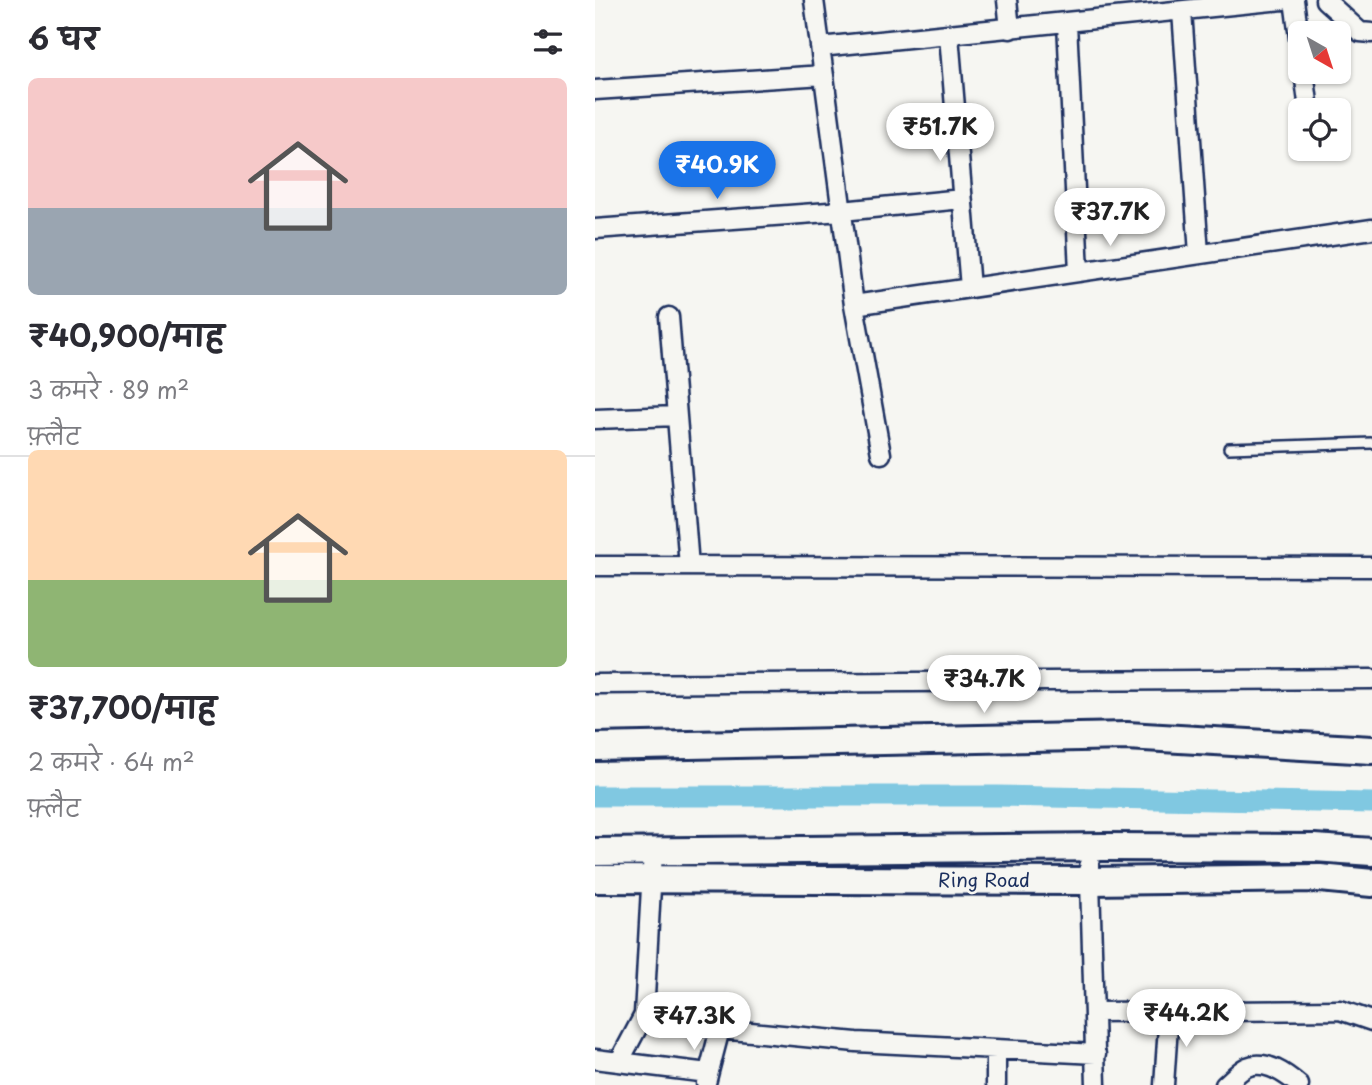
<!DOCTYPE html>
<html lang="hi">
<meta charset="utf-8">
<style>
:root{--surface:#fff;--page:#f7f7f7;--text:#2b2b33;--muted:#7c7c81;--line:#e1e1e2;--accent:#1a73e8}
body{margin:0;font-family:"Playpen Sans","Playpen Sans Deva",sans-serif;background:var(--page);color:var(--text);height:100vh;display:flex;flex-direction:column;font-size:26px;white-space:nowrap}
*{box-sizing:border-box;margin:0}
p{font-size:23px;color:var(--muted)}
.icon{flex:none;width:38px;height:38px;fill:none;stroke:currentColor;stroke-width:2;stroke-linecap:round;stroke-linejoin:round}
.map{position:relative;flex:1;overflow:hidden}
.sheet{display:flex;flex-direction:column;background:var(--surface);width:595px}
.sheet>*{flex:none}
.needle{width:46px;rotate:141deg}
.tools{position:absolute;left:693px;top:21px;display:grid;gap:14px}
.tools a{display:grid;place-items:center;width:63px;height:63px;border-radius:10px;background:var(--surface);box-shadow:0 2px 5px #0004;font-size:35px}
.price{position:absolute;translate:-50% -60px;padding:0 16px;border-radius:24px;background:#fff;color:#222;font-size:23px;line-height:46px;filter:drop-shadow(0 2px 4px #0008)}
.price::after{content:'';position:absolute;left:50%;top:42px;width:21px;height:16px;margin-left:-10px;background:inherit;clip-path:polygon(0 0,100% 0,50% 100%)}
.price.active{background:var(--accent);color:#fff}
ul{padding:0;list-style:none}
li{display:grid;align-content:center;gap:14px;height:371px;padding:0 28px}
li+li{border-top:2px solid var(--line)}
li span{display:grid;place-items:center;height:217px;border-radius:10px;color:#555}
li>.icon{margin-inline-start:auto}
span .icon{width:126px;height:126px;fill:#fffc;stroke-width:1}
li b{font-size:30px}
h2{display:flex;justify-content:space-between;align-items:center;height:84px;padding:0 28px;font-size:30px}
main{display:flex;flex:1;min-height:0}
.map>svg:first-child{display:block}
</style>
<main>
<section class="sheet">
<h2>6 घर<svg class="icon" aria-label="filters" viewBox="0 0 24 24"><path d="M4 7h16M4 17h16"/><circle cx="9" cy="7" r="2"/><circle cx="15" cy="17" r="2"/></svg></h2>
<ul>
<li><span style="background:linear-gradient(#f6c9c9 60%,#9aa5b1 0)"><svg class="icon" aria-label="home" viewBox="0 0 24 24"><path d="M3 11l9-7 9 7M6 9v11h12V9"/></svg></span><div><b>₹40,900/माह</b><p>3 कमरे · 89 m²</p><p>फ़्लैट</p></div></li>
<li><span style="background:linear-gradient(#ffd9b3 60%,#8fb573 0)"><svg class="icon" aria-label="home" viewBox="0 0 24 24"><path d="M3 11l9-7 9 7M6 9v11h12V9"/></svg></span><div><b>₹37,700/माह</b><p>2 कमरे · 64 m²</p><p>फ़्लैट</p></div></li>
</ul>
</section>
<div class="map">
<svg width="777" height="1085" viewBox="0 0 777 1085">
<rect width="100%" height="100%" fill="#f6f6f2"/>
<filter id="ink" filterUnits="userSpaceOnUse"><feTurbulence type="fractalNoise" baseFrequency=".0143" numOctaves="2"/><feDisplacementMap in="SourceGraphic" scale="14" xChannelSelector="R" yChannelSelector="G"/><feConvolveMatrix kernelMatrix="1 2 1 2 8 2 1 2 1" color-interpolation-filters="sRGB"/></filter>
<g filter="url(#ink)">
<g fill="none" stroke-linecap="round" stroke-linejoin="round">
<path stroke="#80c8e1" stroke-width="21" d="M 0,796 L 403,796 L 777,803"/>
<g stroke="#1b2f5e" stroke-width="14">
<path id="lane" d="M 634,448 L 777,443"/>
</g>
<g stroke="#1b2f5e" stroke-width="23">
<path id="street" d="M 219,0 L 259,305 L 286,454
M 412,0 L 415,29
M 699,0 L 705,45
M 730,0 L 765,32 L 777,33
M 587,11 L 604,254
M 472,23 L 484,272
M 354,35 L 375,288
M 225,47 L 688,0
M 709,72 L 714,110
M 0,90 L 229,75
M 0,229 L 247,211 L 367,199
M 259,305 L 777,229
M 74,317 L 94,566
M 0,419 L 82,416
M 0,566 L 777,567
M 0,684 L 777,679
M 494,847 L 501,1085
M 501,1012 L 745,1010 L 777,1021
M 49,1015 L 58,851
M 401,1049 L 401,1085
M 0,1059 L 24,1062 L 49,1015 L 125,1029 L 261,1042 L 501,1054
M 24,1062 L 113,1073
M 111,1083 L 125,1029
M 569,1085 L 574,1011
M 630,1085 C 636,1080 645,1070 652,1067 C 671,1059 691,1074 704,1085"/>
</g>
<g stroke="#1b2f5e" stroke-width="32">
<path id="secondary" d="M 0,747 L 532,736 L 777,750
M 0,852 L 510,847 L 719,848 L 777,852
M 0,879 L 495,881 L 725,878 L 777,883"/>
</g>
<use href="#lane" stroke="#f6f6f2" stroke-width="9"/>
<use href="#street" stroke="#f6f6f2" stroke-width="18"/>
<use href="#secondary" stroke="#f6f6f2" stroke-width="26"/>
</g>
</g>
<g text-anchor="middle" stroke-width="5" stroke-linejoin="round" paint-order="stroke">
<g font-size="19" fill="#1b2f5e" stroke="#f6f6f2">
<text x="389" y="887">Ring Road</text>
</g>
</g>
</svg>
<div class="tools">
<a><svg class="needle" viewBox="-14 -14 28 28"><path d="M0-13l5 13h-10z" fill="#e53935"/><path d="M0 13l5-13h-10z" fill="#7c7c81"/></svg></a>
<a><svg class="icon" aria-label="locate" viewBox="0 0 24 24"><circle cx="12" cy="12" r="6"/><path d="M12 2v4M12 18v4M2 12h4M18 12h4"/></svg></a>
</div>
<b class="price" style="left:345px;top:163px">₹51.7K</b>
<b class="price active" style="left:122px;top:201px">₹40.9K</b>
<b class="price" style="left:515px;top:248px">₹37.7K</b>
<b class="price" style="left:389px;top:715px">₹34.7K</b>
<b class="price" style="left:591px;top:1049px">₹44.2K</b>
<b class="price" style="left:99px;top:1052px">₹47.3K</b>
</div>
</main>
